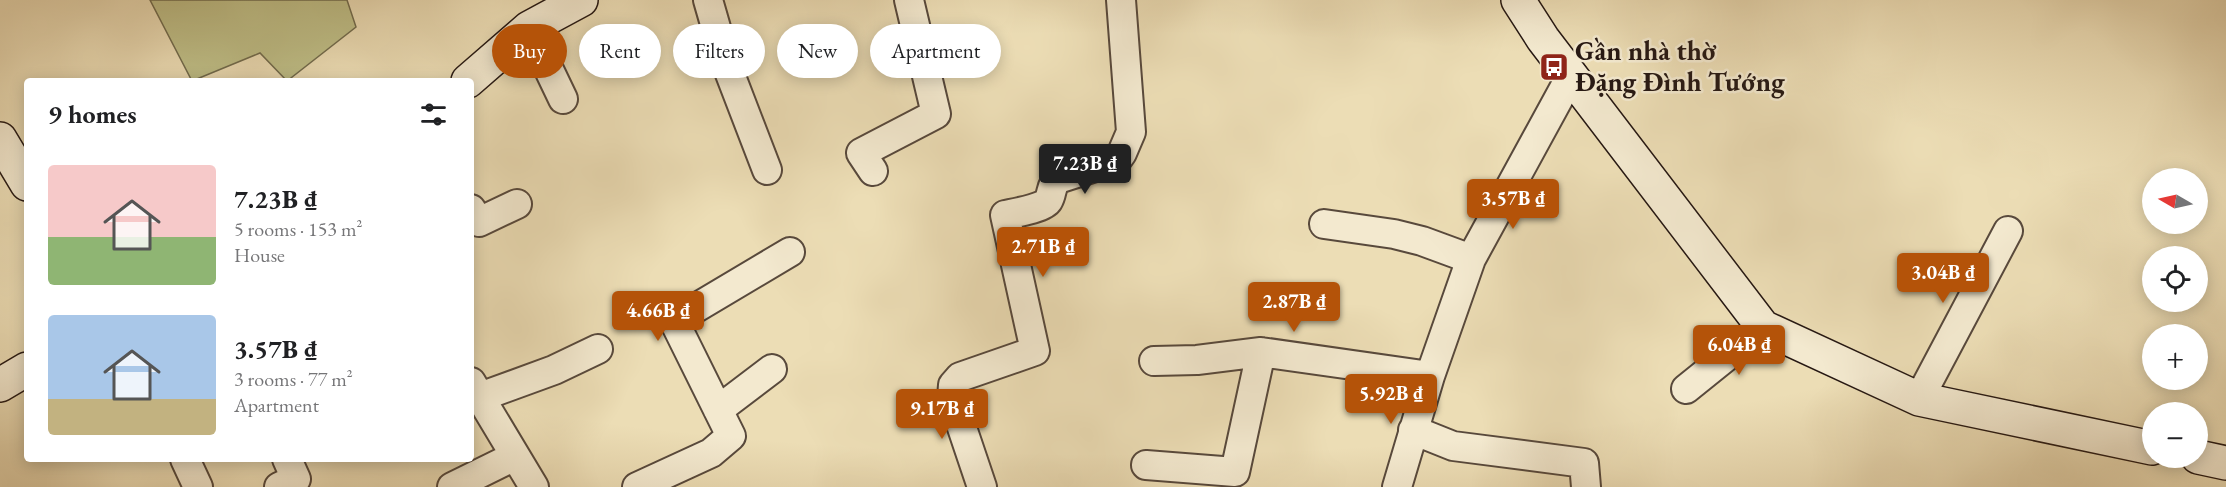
<!DOCTYPE html>
<meta charset="utf-8">
<style>
:root{--surface:#fff;--page:#f6f6f6;--text:#202124;--muted:#757577;--accent:#b45309}
body{margin:0;font-family:"EB Garamond",serif;background:var(--page);color:var(--text);height:100vh;display:flex;flex-direction:column;font-size:22px;white-space:nowrap}
*{box-sizing:border-box;margin:0}
p{font-size:20px;color:var(--muted)}
.icon{flex:none;width:33px;height:33px;fill:none;stroke:currentColor;stroke-width:2;stroke-linecap:round;stroke-linejoin:round}
.map{position:relative;flex:1;overflow:hidden}
.drawer{position:absolute;left:24px;top:78px;width:450px;height:384px;display:flex;flex-direction:column;background:var(--surface);border-radius:6px;box-shadow:0 3px 15px #0003}
.drawer>*{flex:none}
.guide{position:absolute;left:492px;top:24px;width:570px;height:54px;display:flex;gap:12px}
.needle{width:39px;rotate:279deg}
.controls{position:absolute;left:2142px;top:168px;display:grid;gap:12px}
.controls a{display:grid;place-items:center;width:66px;height:66px;border-radius:50%;background:var(--surface);box-shadow:0 3px 15px #0003;font-size:30px}
.price{position:absolute;translate:-50% -51px;padding:0 14px;border-radius:6px;background:var(--accent);color:#fff;font-size:20px;line-height:39px;filter:drop-shadow(0 2px 3px #0008)}
.price::after{content:'';position:absolute;left:50%;top:36px;width:18px;height:14px;margin-left:-9px;background:inherit;clip-path:polygon(0 0,100% 0,50% 100%)}
.price.on{background:#222;color:#fff}
ul{padding:0;list-style:none}
li{display:flex;align-items:center;gap:18px;height:150px;padding:0 24px}
li span{display:grid;place-items:center;flex:none;width:168px;height:120px;border-radius:6px;color:#555}
li>.icon{margin-inline-start:auto}
span .icon{width:72px;height:72px;fill:#fffc;stroke-width:1}
li b{font-size:26px}
h2{display:flex;justify-content:space-between;align-items:center;height:72px;padding:0 24px;font-size:26px}
.pill{padding:0 21px;border-radius:27px;background:var(--surface);box-shadow:0 3px 15px #0003;font-size:21px;line-height:54px}
.pill.on{background:var(--accent);color:#fff}
.map>svg:first-child{display:block}
</style>
<div class="map">
<svg width="2226" height="487" viewBox="0 0 2226 487">
<rect width="100%" height="100%" fill="#ecddb5"/>
<filter id="stains"><feTurbulence type="fractalNoise" baseFrequency=".00333" numOctaves="4"/><feColorMatrix values="0 0 0 0 .2 0 0 0 0 .09 0 0 0 0 .02 0 0 0 .5 -.17"/></filter>
<radialGradient id="worn" r=".72"><stop offset=".6" stop-color="#630" stop-opacity="0"/><stop offset="1" stop-color="#630" stop-opacity=".3"/></radialGradient>
<path fill="#bfbf88" stroke="#726c4e" stroke-width="1.5" d="M 150,0 L 347,0 L 356,27 L 287,81 L 260,53 L 192,81 Z"/>
<g fill="none" stroke-linecap="round" stroke-linejoin="round">
<g stroke="#58493c" stroke-width="32">
<path id="street" d="M 708,0 L 727,66 L 767,170
M 529,28 L 563,99
M 873,171 L 861,153 L 936,114 L 909,0
M 471,209 L 479,222 L 517,204
M 1324,224 L 1394,234 L 1422,241 L 1471,259
M 1154,361 L 1197,360 L 1261,352 L 1430,376
M 471,382 L 534,487
M 1686,389 L 1763,327
M 480,397 L 554,370 L 598,349
M 1919,399 L 2008,231
M 718,410 L 772,369
M 1413,430 L 1453,446 L 1584,463 L 1586,487
M 185,459 L 198,487
M 1146,465 L 1235,472 L 1261,352
M 279,487 L 296,479 L 287,459
M 452,487 L 515,456
M 637,487 L 711,453 L 731,436 L 674,321 L 790,252
M 982,487 L 952,398 L 953,385 L 960,377 L 1035,351 L 1005,215 C 1014,213 1044,208 1048,201 C 1053,193 1050,186 1058,179 L 1117,160 L 1122,153 L 1131,132 L 1121,0
M 1397,487 L 1430,376 L 1471,259 L 1572,74"/>
</g>
<g stroke="#261813" stroke-width="36">
<path id="secondary" d="M 1518,0 L 1543,39 L 1763,327 L 1919,399 L 2152,448
M 468,81 L 529,28 L 581,0
M 0,139 L 27,184
M 0,385 L 27,369
M 2198,457 L 2226,463"/>
</g>
<use href="#street" stroke="#f3e9cf" stroke-width="28"/>
<use href="#secondary" stroke="#f3e9cf" stroke-width="33"/>
</g>
<defs>
<g id="bus-square" transform="scale(1.5)"><rect x="-9" y="-9" width="18" height="18" rx="4" fill="#8f2418" stroke="#f3e9cf"/><path d="M-5-6H5V4H4V6H2V4H-2V6H-4V4H-5ZM-3.5-4V0h7V-4ZM-3.5 1.2v1.5H-2V1.2ZM2 1.2v1.5H3.5V1.2Z" fill="#fff"/></g>
</defs>
<g fill-rule="evenodd">
<use href="#bus-square" x="1554" y="67"/>
</g>
<g text-anchor="middle" stroke-width="5" stroke-linejoin="round" paint-order="stroke">
<g font-size="27" font-weight="bold" fill="#261813" stroke="#f3e9cf" text-anchor="start">
<text x="1575" y="60">Gần nhà thờ<tspan x="1575" dy="31">Đặng Đình Tướng</tspan></text>
</g>
</g>
<rect width="100%" height="100%" filter="url(#stains)"/>
<rect width="100%" height="100%" fill="url(#worn)"/>
</svg>
<div class="controls">
<a><svg class="needle" viewBox="-14 -14 28 28"><path d="M0-13l5 13h-10z" fill="#e53935"/><path d="M0 13l5-13h-10z" fill="#757577"/></svg></a>
<a><svg class="icon" aria-label="locate" viewBox="0 0 24 24"><circle cx="12" cy="12" r="6"/><path d="M12 2v4M12 18v4M2 12h4M18 12h4"/></svg></a>
<a>+</a>
<a>−</a>
</div>
<b class="price on" style="left:1085px;top:195px">7.23B ₫</b>
<b class="price" style="left:1513px;top:230px">3.57B ₫</b>
<b class="price" style="left:1043px;top:278px">2.71B ₫</b>
<b class="price" style="left:1943px;top:304px">3.04B ₫</b>
<b class="price" style="left:1294px;top:333px">2.87B ₫</b>
<b class="price" style="left:658px;top:342px">4.66B ₫</b>
<b class="price" style="left:1739px;top:376px">6.04B ₫</b>
<b class="price" style="left:1391px;top:425px">5.92B ₫</b>
<b class="price" style="left:942px;top:440px">9.17B ₫</b>
<div class="guide">
<a class="pill on">Buy</a>
<a class="pill">Rent</a>
<a class="pill">Filters</a>
<a class="pill">New</a>
<a class="pill">Apartment</a>
</div>
<section class="drawer">
<h2>9 homes<svg class="icon" aria-label="filters" viewBox="0 0 24 24"><path d="M4 7h16M4 17h16"/><circle cx="9" cy="7" r="2"/><circle cx="15" cy="17" r="2"/></svg></h2>
<ul>
<li><span style="background:linear-gradient(#f6c9c9 60%,#8fb573 0)"><svg class="icon" aria-label="home" viewBox="0 0 24 24"><path d="M3 11l9-7 9 7M6 9v11h12V9"/></svg></span><div><b>7.23B ₫</b><p>5 rooms · 153 m²</p><p>House</p></div></li>
<li><span style="background:linear-gradient(#a9c7e8 70%,#c2b280 0)"><svg class="icon" aria-label="home" viewBox="0 0 24 24"><path d="M3 11l9-7 9 7M6 9v11h12V9"/></svg></span><div><b>3.57B ₫</b><p>3 rooms · 77 m²</p><p>Apartment</p></div></li>
</ul>
</section>
</div>
